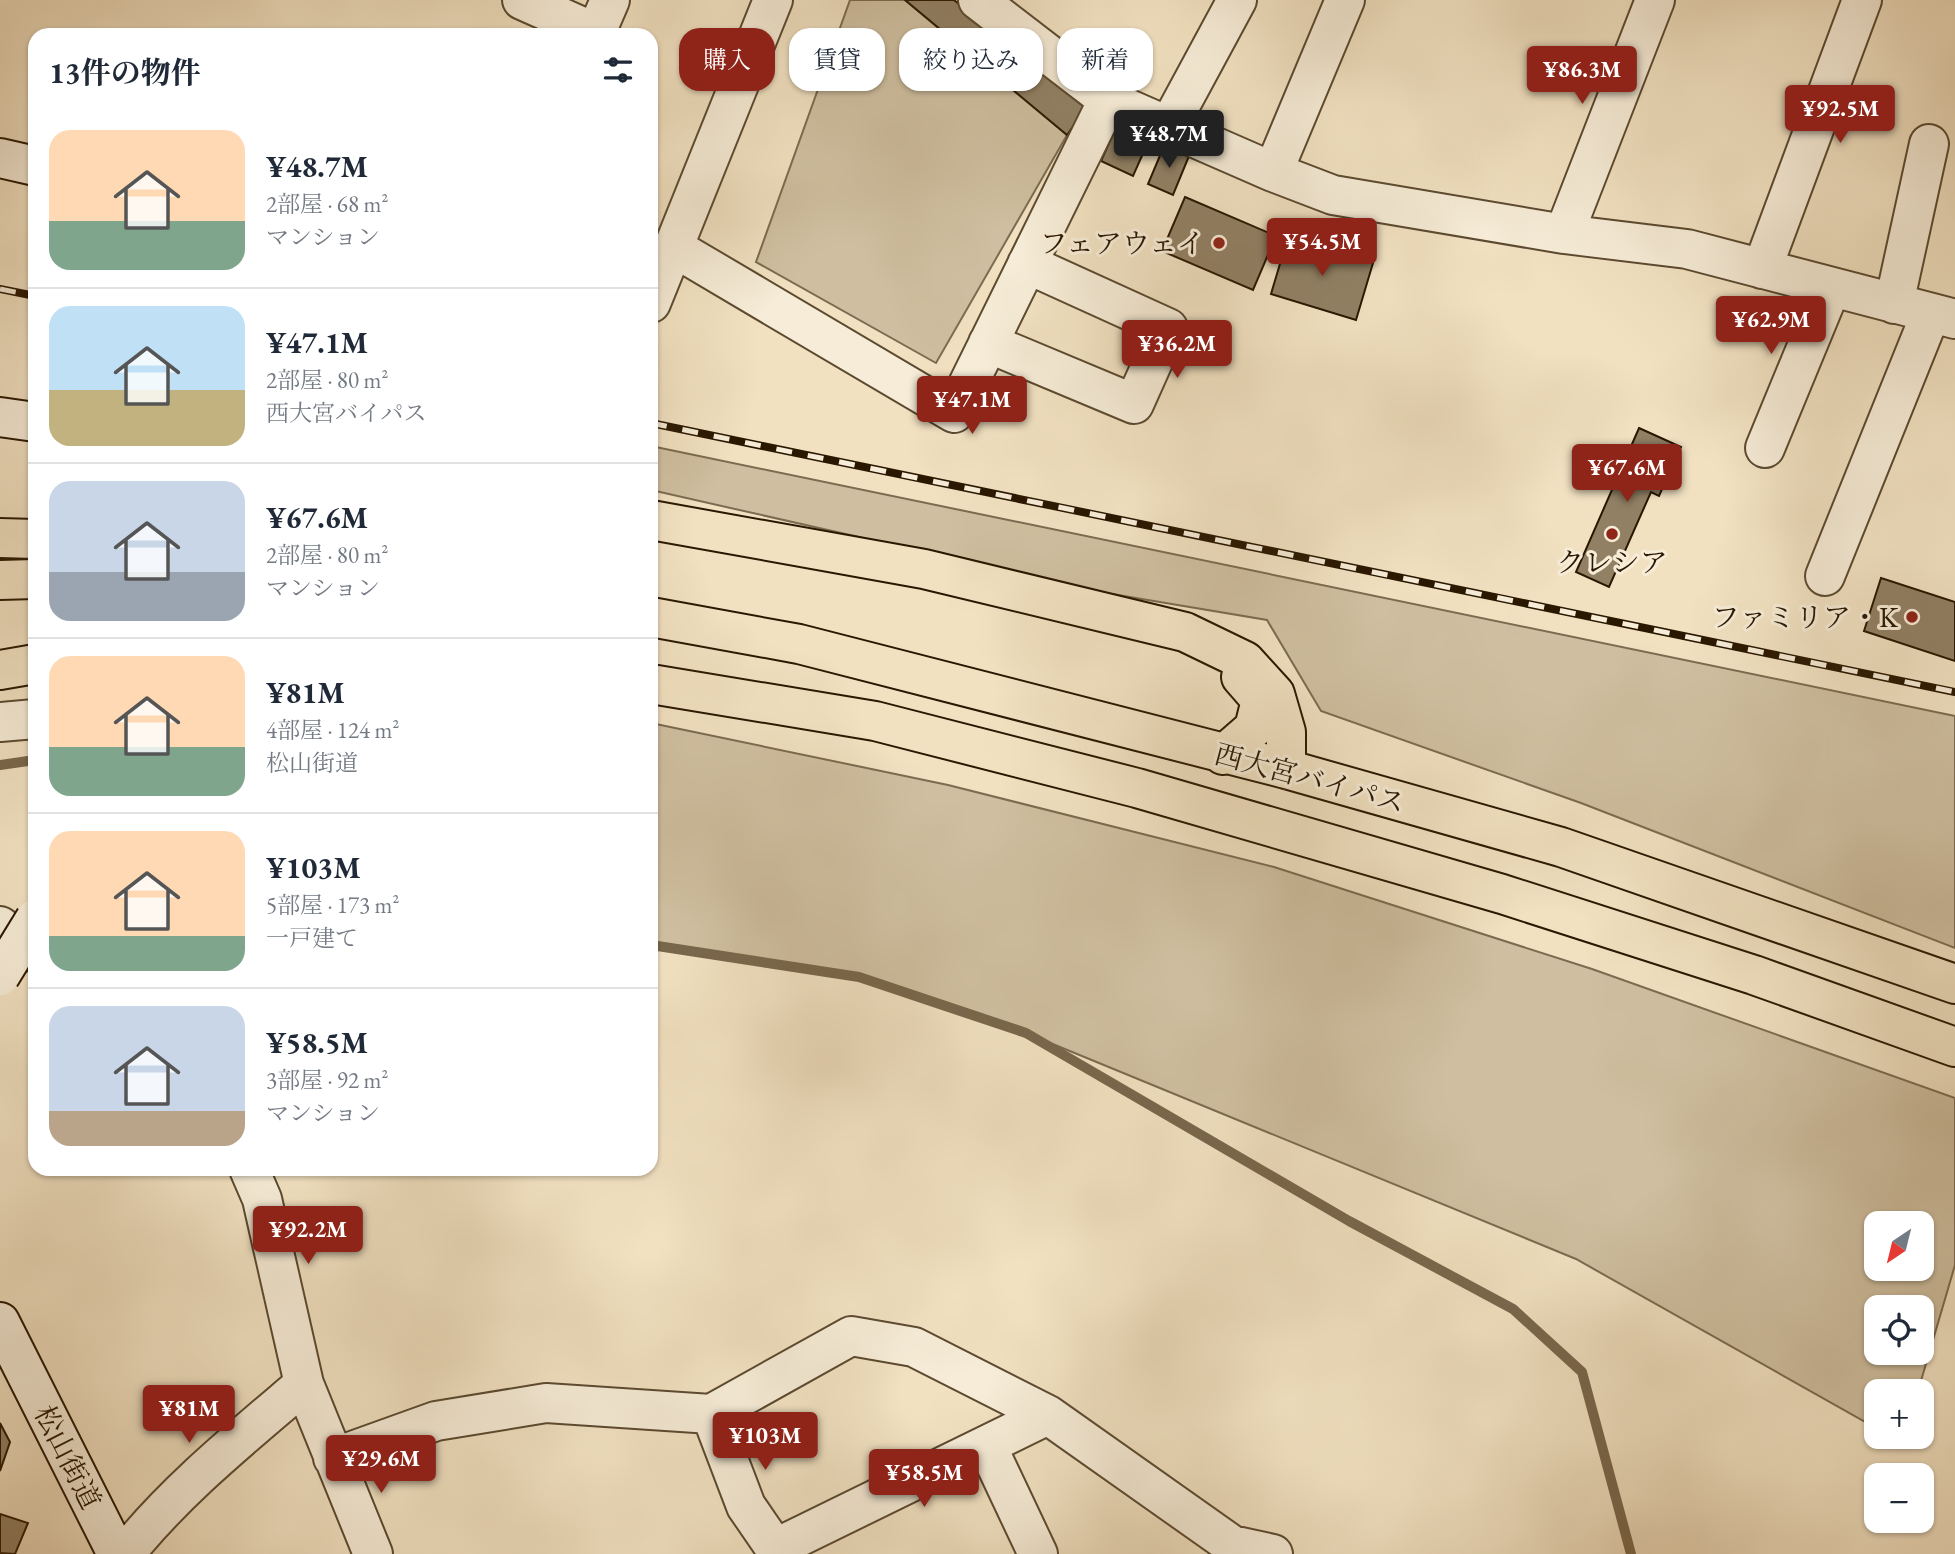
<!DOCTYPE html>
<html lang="ja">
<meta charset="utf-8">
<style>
:root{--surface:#fff;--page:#f6f6f7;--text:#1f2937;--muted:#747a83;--line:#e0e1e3;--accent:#8f2418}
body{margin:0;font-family:"EB Garamond","Noto Serif JP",serif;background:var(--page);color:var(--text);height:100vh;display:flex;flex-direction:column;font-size:26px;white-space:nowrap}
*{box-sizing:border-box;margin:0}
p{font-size:23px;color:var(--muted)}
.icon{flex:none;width:38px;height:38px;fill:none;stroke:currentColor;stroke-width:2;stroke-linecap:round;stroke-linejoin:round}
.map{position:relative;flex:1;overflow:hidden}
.drawer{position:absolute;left:28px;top:28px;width:630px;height:1148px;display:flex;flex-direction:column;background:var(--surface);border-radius:21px;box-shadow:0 2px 5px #0004}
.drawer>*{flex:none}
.guide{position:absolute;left:679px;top:28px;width:665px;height:63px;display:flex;gap:14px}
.needle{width:46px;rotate:215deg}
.buttons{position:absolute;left:1864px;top:1211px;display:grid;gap:14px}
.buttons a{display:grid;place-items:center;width:70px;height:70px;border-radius:14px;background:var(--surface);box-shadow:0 2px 5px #0004;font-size:35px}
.price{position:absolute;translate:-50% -60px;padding:0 16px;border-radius:7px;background:var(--accent);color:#fff;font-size:23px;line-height:46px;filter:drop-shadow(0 2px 4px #0008)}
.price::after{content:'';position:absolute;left:50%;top:42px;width:21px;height:16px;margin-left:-10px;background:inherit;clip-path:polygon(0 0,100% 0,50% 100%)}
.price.active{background:#222;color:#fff}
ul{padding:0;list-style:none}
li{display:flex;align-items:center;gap:21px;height:175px;padding:0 21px}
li+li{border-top:2px solid var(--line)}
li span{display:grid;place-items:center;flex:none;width:196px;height:140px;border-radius:21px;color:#555}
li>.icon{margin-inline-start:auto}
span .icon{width:84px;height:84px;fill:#fffc;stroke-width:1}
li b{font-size:30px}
h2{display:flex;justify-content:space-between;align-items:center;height:84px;padding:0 21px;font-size:30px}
.chip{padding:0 24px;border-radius:21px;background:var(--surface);box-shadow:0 2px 5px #0004;font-size:24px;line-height:63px}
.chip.active{background:var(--accent);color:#fff}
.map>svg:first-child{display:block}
</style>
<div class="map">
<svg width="1955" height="1554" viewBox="0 0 1955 1554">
<rect width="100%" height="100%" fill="#f1e1c1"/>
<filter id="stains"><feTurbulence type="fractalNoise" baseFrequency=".00286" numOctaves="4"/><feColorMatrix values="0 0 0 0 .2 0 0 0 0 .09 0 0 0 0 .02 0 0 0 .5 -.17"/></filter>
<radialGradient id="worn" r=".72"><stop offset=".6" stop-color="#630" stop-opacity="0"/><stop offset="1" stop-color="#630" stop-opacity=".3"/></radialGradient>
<path fill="#cfbfa0" stroke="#7c6b50" stroke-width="2" fill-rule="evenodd" d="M 850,0 L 905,0 L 1067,135 L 936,363 L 756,262 Z
M 651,446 L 1955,716 L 1955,948 L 1581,803 L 1321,711 L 1267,620 L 1106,593 L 651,490 Z
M 651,723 L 948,785 L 1274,867 L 1592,969 L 1955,1098 L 1955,1265 L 1918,1391 L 1876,1391 L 1876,1428 L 1576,1259 L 1026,1033 L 859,977 L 651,945 ZM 1876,1223 L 1922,1223 L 1922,1269 L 1876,1269 ZM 1922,1307 L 1922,1353 L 1876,1353 L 1876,1307 Z"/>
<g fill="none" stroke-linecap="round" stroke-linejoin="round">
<path stroke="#79674c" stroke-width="10" d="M 0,765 L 35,760
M 651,945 L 859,977 L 1026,1033 L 1349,1221 L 1513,1309 L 1582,1372 L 1631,1554"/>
</g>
<path fill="#918064" stroke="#2a1700" stroke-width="2" d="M 905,0 L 954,0 L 1086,108 L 1067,135 Z
M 1114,132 L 1128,137 L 1130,132 L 1149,140 L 1133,176 L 1101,161 Z
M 1164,146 L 1189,156 L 1173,195 L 1148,184 Z
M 1185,197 L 1276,236 L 1253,290 L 1162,251 Z
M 1288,237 L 1373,263 L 1356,320 L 1271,294 Z
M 1639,428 L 1681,447 L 1659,496 L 1651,492 L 1609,587 L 1576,572 Z
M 1881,578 L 1955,602 L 1955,661 L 1864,631 Z
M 0,1423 L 10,1442 L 0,1471 Z
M 0,1514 L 28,1523 L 15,1554 L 0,1553 Z"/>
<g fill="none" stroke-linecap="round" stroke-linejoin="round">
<g stroke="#5c4a30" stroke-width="42">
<path id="street" d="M 522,0 L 596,33
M 978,0 L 1108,100 L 1273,172 L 1333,195 L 1564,234 L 1687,249 L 1955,319
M 595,35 L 610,0
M 1169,126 L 1237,0
M 1273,172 L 1345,0
M 1564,234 L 1655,0
M 673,247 L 954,413 L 1108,100
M 1762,269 L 1862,0
M 651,303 L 773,0
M 1894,304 L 1929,144
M 988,343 L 1134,404 L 1168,328 L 1027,264
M 1765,448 L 1831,288
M 1825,576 L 1931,313
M 0,722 L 35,719
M 0,926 L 35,953
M 249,1169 L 262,1199 L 304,1384 L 373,1554
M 711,1414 L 746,1506 L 779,1554
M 987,1446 L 1038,1554
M 333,1458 L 436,1421 L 546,1403 L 711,1414 L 851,1336 L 914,1347 L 1048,1415 L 1232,1545 L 1273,1554
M 774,1549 L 1048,1415
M 125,1554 C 176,1490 242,1437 304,1384"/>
</g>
<g stroke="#2a1700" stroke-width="42">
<path id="secondary" d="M 0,158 L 35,166
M 0,417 L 35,422
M 0,1322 L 117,1554"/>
</g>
<g stroke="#2a1700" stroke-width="42">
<path id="highway" d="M 651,520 L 924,569 L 1185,632 L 1245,661 L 1275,694 L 1286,732 L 1286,769
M 0,538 L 35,539
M 0,580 L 35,579
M 651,617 L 799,644 L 1286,769 L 1561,847 L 1955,984
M 0,670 L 35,664
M 651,684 L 875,721 L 1137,788 L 1502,894 L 1754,975 L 1955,1047
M 1223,755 L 1254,728 L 1261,700 L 1241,677"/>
</g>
<use href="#street" stroke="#f6ecd7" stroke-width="38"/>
<use href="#secondary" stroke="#f6ecd7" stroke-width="38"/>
<use href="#highway" stroke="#f1e1c1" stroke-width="38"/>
<g stroke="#2a1700" stroke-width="8">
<path id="rail" d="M 0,289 L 35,296
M 651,423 L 1955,692"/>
</g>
<use href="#rail" stroke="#f6ecd7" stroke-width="5" stroke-dasharray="16" stroke-linecap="butt"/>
<g stroke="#2a1700" stroke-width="42" stroke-linecap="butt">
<path id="secondary-bridge" d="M 0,976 L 35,919"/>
</g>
<use href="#secondary-bridge" stroke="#f6ecd7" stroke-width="38"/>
</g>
<g fill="#8f2418" stroke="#f6ecd7" stroke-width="2.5">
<circle cx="1219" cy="243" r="7"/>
<circle cx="1612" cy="534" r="7"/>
<circle cx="1912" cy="617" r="7"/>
</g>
<g text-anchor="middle" stroke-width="6" stroke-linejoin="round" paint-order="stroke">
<g font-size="28" fill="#2a1700" stroke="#f6ecd7" text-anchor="end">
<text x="1205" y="253">フェアウェイ</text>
<text x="1612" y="572" text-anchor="middle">クレシア</text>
<text x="1898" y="627">ファミリア・K</text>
</g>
<g font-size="28" fill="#2a1700" stroke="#f6ecd7">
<text transform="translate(1310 778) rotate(15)" y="10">西大宮バイパス</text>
<text transform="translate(68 1457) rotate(63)" y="10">松山街道</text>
</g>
</g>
<rect width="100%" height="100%" filter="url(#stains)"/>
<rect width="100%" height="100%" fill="url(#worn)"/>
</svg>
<div class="buttons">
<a><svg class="needle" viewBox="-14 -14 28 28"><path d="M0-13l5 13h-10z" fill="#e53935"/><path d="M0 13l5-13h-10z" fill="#747a83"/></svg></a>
<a><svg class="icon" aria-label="locate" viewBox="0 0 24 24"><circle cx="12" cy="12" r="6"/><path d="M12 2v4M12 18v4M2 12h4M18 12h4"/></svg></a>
<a>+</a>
<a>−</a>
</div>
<b class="price" style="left:1582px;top:106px">¥86.3M</b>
<b class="price" style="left:1840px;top:145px">¥92.5M</b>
<b class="price active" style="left:1169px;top:170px">¥48.7M</b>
<b class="price" style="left:1322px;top:278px">¥54.5M</b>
<b class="price" style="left:1771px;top:356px">¥62.9M</b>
<b class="price" style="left:1177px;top:380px">¥36.2M</b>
<b class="price" style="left:972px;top:436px">¥47.1M</b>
<b class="price" style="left:1627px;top:504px">¥67.6M</b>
<b class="price" style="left:308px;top:1266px">¥92.2M</b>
<b class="price" style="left:189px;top:1445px">¥81M</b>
<b class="price" style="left:765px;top:1472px">¥103M</b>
<b class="price" style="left:381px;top:1495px">¥29.6M</b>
<b class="price" style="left:924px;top:1509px">¥58.5M</b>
<div class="guide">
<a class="chip active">購入</a>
<a class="chip">賃貸</a>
<a class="chip">絞り込み</a>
<a class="chip">新着</a>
</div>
<section class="drawer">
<h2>13件の物件<svg class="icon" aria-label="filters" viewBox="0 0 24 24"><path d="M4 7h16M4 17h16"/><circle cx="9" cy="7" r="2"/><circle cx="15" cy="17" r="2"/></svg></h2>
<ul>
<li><span style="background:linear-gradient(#ffd9b3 65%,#7fa58c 0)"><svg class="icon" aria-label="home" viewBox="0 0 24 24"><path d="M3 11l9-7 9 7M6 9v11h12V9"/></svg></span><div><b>¥48.7M</b><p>2部屋 · 68 m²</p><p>マンション</p></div></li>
<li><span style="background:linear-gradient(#bfe0f5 60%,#c2b280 0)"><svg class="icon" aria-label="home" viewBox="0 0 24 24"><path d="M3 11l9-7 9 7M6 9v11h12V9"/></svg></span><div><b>¥47.1M</b><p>2部屋 · 80 m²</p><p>西大宮バイパス</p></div></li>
<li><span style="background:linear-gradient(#c9d6e8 65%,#9aa5b1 0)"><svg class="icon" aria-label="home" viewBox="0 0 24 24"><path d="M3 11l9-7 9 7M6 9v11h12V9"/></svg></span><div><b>¥67.6M</b><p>2部屋 · 80 m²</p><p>マンション</p></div></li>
<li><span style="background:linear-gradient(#ffd9b3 65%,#7fa58c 0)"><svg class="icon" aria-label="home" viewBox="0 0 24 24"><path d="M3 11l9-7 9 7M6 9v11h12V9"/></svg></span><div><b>¥81M</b><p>4部屋 · 124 m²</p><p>松山街道</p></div></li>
<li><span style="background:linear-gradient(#ffd9b3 75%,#7fa58c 0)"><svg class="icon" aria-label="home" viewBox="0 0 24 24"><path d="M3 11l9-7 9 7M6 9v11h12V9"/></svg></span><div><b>¥103M</b><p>5部屋 · 173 m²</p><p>一戸建て</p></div></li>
<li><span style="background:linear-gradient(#c9d6e8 75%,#b9a48a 0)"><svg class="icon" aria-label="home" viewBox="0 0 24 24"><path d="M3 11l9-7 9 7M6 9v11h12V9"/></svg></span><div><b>¥58.5M</b><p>3部屋 · 92 m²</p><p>マンション</p></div></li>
</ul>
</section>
</div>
